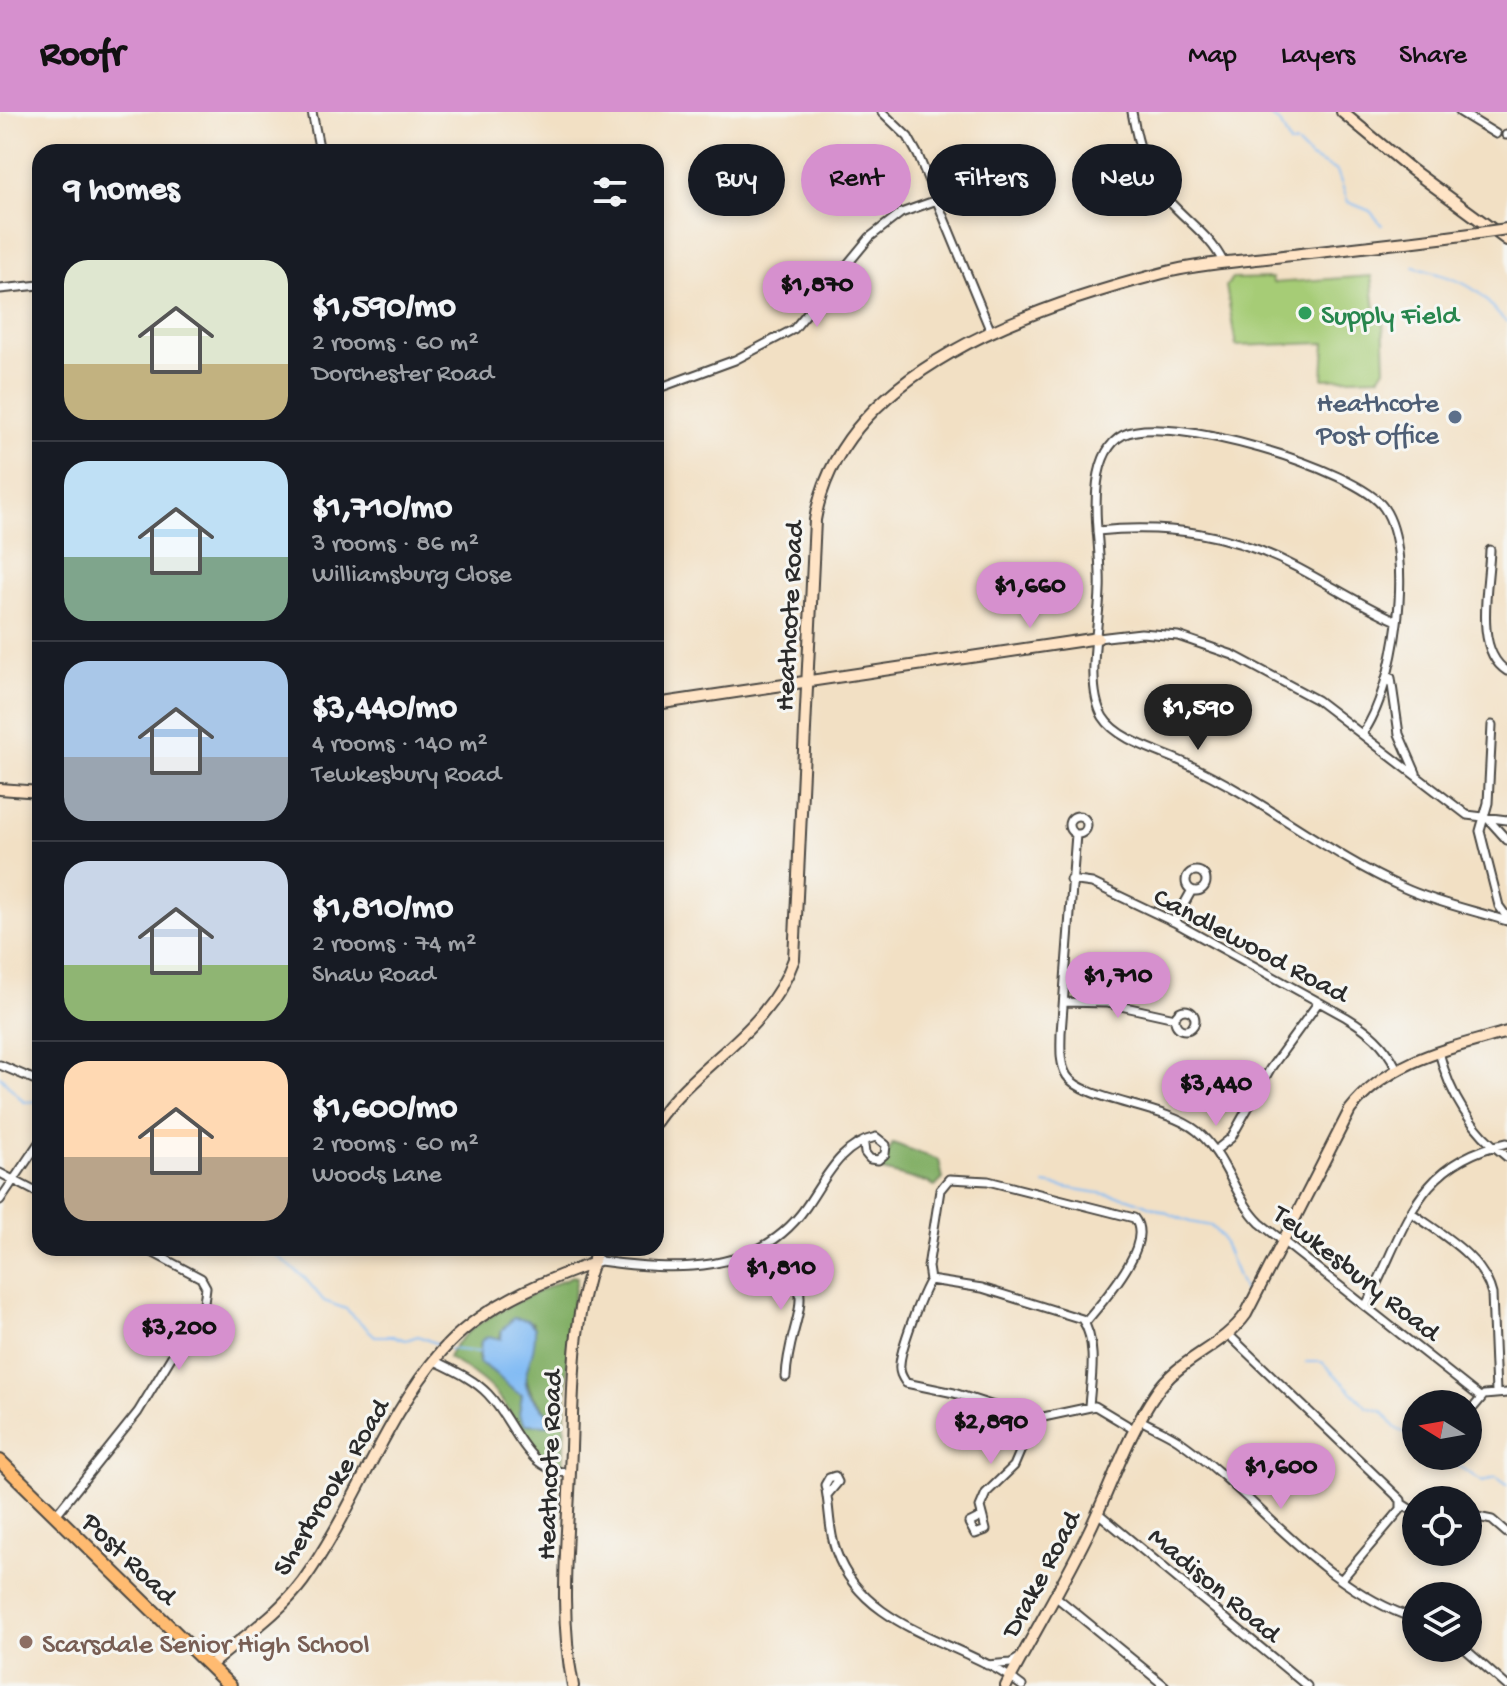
<!DOCTYPE html>
<meta charset="utf-8">
<style>
:root{--surface:#171b24;--page:#20242c;--text:#f1f3f6;--muted:#9ea1a6;--line:#363941;--accent:#d690ce}
body{margin:0;font-family:"Gochi Hand",sans-serif;background:var(--page);color:var(--text);height:100vh;display:flex;flex-direction:column;font-size:30px;white-space:nowrap}
*{box-sizing:border-box;margin:0}
p{font-size:26px;color:var(--muted)}
.icon{flex:none;width:44px;height:44px;fill:none;stroke:currentColor;stroke-width:2;stroke-linecap:round;stroke-linejoin:round}
.map{position:relative;flex:1;overflow:hidden}
.sheet{position:absolute;left:32px;top:32px;width:632px;height:1112px;display:flex;flex-direction:column;background:var(--surface);border-radius:24px;box-shadow:0 4px 12px #0003}
.sheet>*{flex:none}
.top-card{position:absolute;left:688px;top:32px;width:698px;height:72px;display:flex;gap:16px}
.needle{width:52px;rotate:281deg}
.fabs{position:absolute;left:1402px;top:1278px;display:grid;gap:16px}
.fabs a{display:grid;place-items:center;width:80px;height:80px;border-radius:50%;background:var(--surface);box-shadow:0 4px 12px #0003;font-size:40px}
.price{position:absolute;translate:-50% -68px;padding:0 18px;border-radius:28px;background:var(--accent);color:#111;font-size:26px;line-height:52px;filter:drop-shadow(0 2px 4px #0008)}
.price::after{content:'';position:absolute;left:50%;top:48px;width:24px;height:18px;margin-left:-12px;background:inherit;clip-path:polygon(0 0,100% 0,50% 100%)}
.price.on{background:#222;color:#fff}
ul{padding:0;list-style:none}
li{display:flex;align-items:center;gap:24px;height:200px;padding:0 32px}
li+li{border-top:2px solid var(--line)}
li span{display:grid;place-items:center;flex:none;width:224px;height:160px;border-radius:24px;color:#555}
li>.icon{margin-inline-start:auto}
span .icon{width:96px;height:96px;fill:#fffc;stroke-width:1}
li b{font-size:34px}
h2{display:flex;justify-content:space-between;align-items:center;height:96px;padding:0 32px;font-size:34px}
.chip{padding:0 28px;border-radius:36px;background:var(--surface);box-shadow:0 4px 12px #0003;font-size:28px;line-height:72px}
.chip.on{background:var(--accent);color:#111}
header{display:flex;align-items:center;gap:48px;box-sizing:border-box;height:112px;padding:0 40px;background:var(--accent);color:#111}
header strong{font-size:38px}
nav{display:flex;gap:44px;margin-inline-start:auto;font-size:28px}
.map>svg:first-child{display:block}
</style>
<header>
<strong>Roofr</strong>
<nav><a>Map</a><a>Layers</a><a>Share</a></nav>
</header>
<div class="map">
<svg width="1507" height="1574" viewBox="0 0 1507 1574">
<rect width="100%" height="100%" fill="#f6f6f2"/>
<filter id="ink" filterUnits="userSpaceOnUse"><feTurbulence type="fractalNoise" baseFrequency=".0125" numOctaves="2"/><feDisplacementMap in="SourceGraphic" scale="16" xChannelSelector="R" yChannelSelector="G"/><feConvolveMatrix kernelMatrix="1 2 1 2 8 2 1 2 1" color-interpolation-filters="sRGB"/></filter>
<filter id="wash" filterUnits="userSpaceOnUse"><feTurbulence type="fractalNoise" baseFrequency=".006" numOctaves="4" result="noise"/><feDisplacementMap in="SourceGraphic" scale="32" xChannelSelector="R" yChannelSelector="G"/><feGaussianBlur stdDeviation="1.8" result="paint"/><feColorMatrix in="noise" values="0 0 0 0 0 0 0 0 0 0 0 0 0 0 0 0 0 1.4 0 .05"/><feComposite in="paint" operator="in"/></filter>
<g filter="url(#wash)">
<rect width="100%" height="100%" fill="#f2e0c4"/>
<path fill="#a6cc76" stroke="#687c50" stroke-width="2" d="M 1371,164 L 1376,206 L 1383,206 L 1385,256 L 1379,265 L 1323,267 L 1325,231 L 1236,234 L 1226,174 L 1232,167 L 1272,166 L 1273,171 Z"/>
<path fill="#84b067" stroke="#586e49" stroke-width="2" fill-rule="evenodd" d="M 893,1031 L 939,1048 L 943,1067 L 935,1075 L 929,1071 L 879,1058 Z
M 572,1164 L 577,1165 L 569,1216 L 563,1355 C 522,1342 523,1313 498,1284 C 484,1267 467,1257 448,1246 C 460,1210 539,1180 572,1164 ZM 532,1210 L 535,1216 C 524,1258 517,1276 555,1307 L 549,1313 L 525,1312 L 521,1306 L 522,1283 C 518,1281 481,1249 478,1247 L 481,1229 L 491,1225 L 499,1228 L 502,1218 Z"/>
<path fill="#83bcf4" stroke="#577490" stroke-width="2" d="M 513,1206 L 528,1208 L 535,1216 C 537,1262 502,1264 555,1308 L 549,1313 L 525,1312 L 519,1302 L 522,1283 C 503,1275 501,1261 479,1251 L 481,1229 L 488,1224 L 501,1227 L 502,1218 Z"/>
<g fill="none" stroke-linecap="round" stroke-linejoin="round">
<path stroke="#83bcf4" stroke-width="2" d="M 1263,0 L 1280,11 L 1290,32 L 1297,32 L 1311,46 L 1337,59 L 1348,90 L 1370,99 L 1382,113
M 1414,155 C 1439,163 1466,167 1485,187 C 1494,196 1497,203 1507,210
M 0,964 L 24,990 L 40,989
M 1045,1072 L 1129,1086 L 1190,1110 L 1211,1114 L 1221,1124 L 1247,1186
M 267,1136 L 304,1165 L 324,1189 L 346,1197 L 375,1224 L 394,1224 L 406,1228 L 418,1224 L 440,1233
M 449,1237 L 479,1240
M 1306,1250 L 1322,1250 L 1367,1295 L 1382,1299 C 1397,1315 1390,1318 1416,1323
M 1443,1344 L 1483,1370 L 1496,1365 L 1507,1373"/>
</g>
</g>
<g filter="url(#ink)">
<g fill="none" stroke-linecap="round" stroke-linejoin="round">
<g stroke="#494642" stroke-width="11">
<path id="street" d="M 312,0 L 320,40
M 882,0 L 908,25 L 918,43 L 991,220
M 1132,0 C 1138,34 1146,63 1170,90 C 1188,110 1212,126 1223,150
M 1460,0 L 1496,22
M 1506,23 L 1507,23
M 0,177 L 40,173
M 656,277 L 735,248 L 794,217 L 870,125 L 901,101 L 937,88
M 1097,419 C 1168,412 1232,421 1296,455 C 1329,472 1361,493 1395,508
M 1490,438 C 1489,473 1473,538 1507,559
M 1098,526 L 1141,521 L 1178,524 L 1233,543 L 1317,588 L 1467,703 L 1507,708
M 1391,566 L 1399,622 L 1416,661
M 1492,613 L 1488,691 L 1480,719 L 1499,794 L 1507,805
M 1363,621 C 1394,578 1416,443 1384,396 C 1358,357 1167,300 1123,323 C 1091,340 1095,398 1098,429 C 1099,446 1101,462 1100,479 C 1099,513 1085,575 1103,605 C 1118,629 1160,639 1185,651 C 1262,686 1327,742 1404,776 C 1437,791 1472,798 1507,809
M1069 713a9 9 0 1 1 18 0a9 9 0 1 1-18 0Z
M 1488,707 L 1507,728
M 1076,722 L 1061,921 C 1061,935 1059,951 1067,964 C 1083,989 1165,993 1197,1019 C 1227,1044 1233,1084 1260,1111 L 1480,1285
M1186 769a10 10 0 1 1 20 0a10 10 0 1 1-20 0Z
M 1070,768 L 1092,771 L 1174,810 L 1346,905 C 1369,919 1384,931 1396,955
M 1174,810 L 1192,778
M 1064,890 L 1107,891 L 1175,906
M1175 908a10 10 0 1 1 20 0a10 10 0 1 1-20 0Z
M 1439,940 C 1450,984 1471,1018 1507,1045
M 0,953 L 40,970
M 1216,1038 L 1231,1026 L 1270,957 L 1318,891
M 0,1061 L 40,1082
M 0,1088 L 40,1029
M 1412,1101 C 1441,1122 1483,1145 1492,1182 L 1496,1280
M 761,1138 C 829,1172 788,1206 786,1265
M 591,1152 L 600,1149 C 674,1159 758,1164 806,1095 C 826,1066 840,1033 876,1025 L 886,1033 L 885,1042 L 878,1048 L 870,1047 L 865,1041 L 864,1033
M 930,1168 L 928,1155 L 940,1078 L 949,1067 L 988,1069 L 1134,1106 C 1156,1132 1101,1191 1085,1211
M 930,1168 C 922,1180 900,1238 900,1253 C 899,1260 902,1265 906,1271 L 954,1281 L 1034,1307 L 1095,1294 L 1135,1318
M 930,1168 L 982,1176 L 1082,1207 C 1098,1230 1091,1268 1089,1294
M 1366,1193 C 1406,1119 1413,1051 1507,1031
M 1229,1223 L 1401,1388 L 1401,1397 L 1341,1468
M 435,1249 C 453,1258 474,1267 488,1282 C 516,1311 524,1359 570,1361
M 1468,1302 L 1484,1283 L 1507,1281
M 1140,1308 C 1153,1315 1166,1320 1178,1328 C 1260,1385 1318,1475 1416,1507
M 828,1382 L 838,1370 L 835,1364 L 829,1366 L 825,1373 C 830,1394 828,1417 836,1439 C 864,1520 964,1528 1022,1574
M 1402,1392 L 1416,1401
M 1098,1401 L 1307,1574
M 1468,1403 L 1492,1408 L 1507,1421
M 55,1404 L 138,1300 L 204,1191 L 206,1175 L 201,1166 L 144,1136
M 981,1405 L 969,1411 L 975,1422 L 986,1418 L 980,1395 L 986,1381 L 1014,1354 L 1034,1307
M 1055,1484 L 1165,1574
M 1464,1536 L 1507,1574
M 987,1553 L 1011,1551 L 1021,1545"/>
</g>
<g stroke="#494642" stroke-width="14">
<path id="secondary" d="M 1342,0 L 1412,58 L 1507,128
M 656,592 L 1098,526
M 0,677 L 40,680
M 656,1010 C 699,948 767,923 794,847 L 815,408 C 840,258 1036,194 1163,161 C 1197,152 1232,150 1266,146 C 1334,138 1403,131 1471,122
M 209,1554 C 241,1526 277,1504 303,1469 C 355,1397 383,1308 441,1240 C 479,1196 538,1171 591,1152
M 573,1574 C 559,1503 567,1431 570,1360 C 574,1285 569,1207 598,1136
M 1006,1574 C 1034,1520 1066,1468 1092,1413 C 1113,1369 1128,1322 1156,1281 C 1179,1246 1222,1236 1246,1202 L 1350,998 C 1389,948 1448,937 1507,920"/>
</g>
<g stroke="#494642" stroke-width="16">
<path id="primary" d="M 0,1349 L 230,1574"/>
</g>
<use href="#street" stroke="#fff" stroke-width="7"/>
<use href="#secondary" stroke="#ffe4c6" stroke-width="10"/>
<use href="#primary" stroke="#ffbb71" stroke-width="12"/>
<g stroke="#494642" stroke-width="14" stroke-linecap="butt">
<path id="secondary-bridge" d="M 1471,122 L 1507,117"/>
</g>
<use href="#secondary-bridge" stroke="#ffe4c6" stroke-width="10"/>
</g>
</g>
<circle fill="#2e9e5b" stroke="#f6f6f2" stroke-width="3" cx="1305" cy="201" r="8"/>
<circle fill="#5c6f8a" stroke="#f6f6f2" stroke-width="3" cx="1455" cy="305" r="8"/>
<circle fill="#8d6e63" stroke="#f6f6f2" stroke-width="3" cx="26" cy="1530" r="8"/>
<g text-anchor="middle" stroke-width="6" stroke-linejoin="round" paint-order="stroke">
<g font-size="28" fill="#27864d" stroke="#f6f6f2" text-anchor="start">
<text x="1321" y="211">Supply Field</text>
</g>
<g font-size="28" fill="#4e5e75" stroke="#f6f6f2" text-anchor="end">
<text x="1439" y="299">Heathcote<tspan x="1439" dy="32">Post Office</tspan></text>
</g>
<g font-size="28" fill="#2b2b2b" stroke="#f6f6f2">
<text transform="translate(787 504) rotate(-87)" y="10">Heathcote Road</text>
<text transform="translate(1252 831) rotate(28)" y="10">Candlewood Road</text>
<text transform="translate(1358 1159) rotate(38)" y="10">Tewkesbury Road</text>
<text transform="translate(547 1353) rotate(-88)" y="10">Heathcote Road</text>
<text transform="translate(329 1374) rotate(-59)" y="10">Sherbrooke Road</text>
<text transform="translate(131 1445) rotate(44)" y="10">Post Road</text>
<text transform="translate(1039 1461) rotate(-62)" y="10">Drake Road</text>
<text transform="translate(1216 1471) rotate(40)" y="10">Madison Road</text>
</g>
<g font-size="28" fill="#785e54" stroke="#f6f6f2" text-anchor="start">
<text x="42" y="1540">Scarsdale Senior High School</text>
</g>
</g>
</svg>
<div class="fabs">
<a><svg class="needle" viewBox="-14 -14 28 28"><path d="M0-13l5 13h-10z" fill="#e53935"/><path d="M0 13l5-13h-10z" fill="#9ea1a6"/></svg></a>
<a><svg class="icon" aria-label="locate" viewBox="0 0 24 24"><circle cx="12" cy="12" r="6"/><path d="M12 2v4M12 18v4M2 12h4M18 12h4"/></svg></a>
<a><svg class="icon" aria-label="layers" viewBox="0 0 24 24"><path d="M12 4l9 5-9 5-9-5zM3 14l9 5 9-5"/></svg></a>
</div>
<b class="price" style="left:817px;top:217px">$1,870</b>
<b class="price" style="left:1030px;top:518px">$1,660</b>
<b class="price on" style="left:1198px;top:640px">$1,590</b>
<b class="price" style="left:1118px;top:908px">$1,710</b>
<b class="price" style="left:1216px;top:1016px">$3,440</b>
<b class="price" style="left:781px;top:1200px">$1,810</b>
<b class="price" style="left:179px;top:1260px">$3,200</b>
<b class="price" style="left:991px;top:1354px">$2,890</b>
<b class="price" style="left:1281px;top:1399px">$1,600</b>
<div class="top-card">
<a class="chip">Buy</a>
<a class="chip on">Rent</a>
<a class="chip">Filters</a>
<a class="chip">New</a>
</div>
<section class="sheet">
<h2>9 homes<svg class="icon" aria-label="filters" viewBox="0 0 24 24"><path d="M4 7h16M4 17h16"/><circle cx="9" cy="7" r="2"/><circle cx="15" cy="17" r="2"/></svg></h2>
<ul>
<li><span style="background:linear-gradient(#dfe7d0 65%,#c2b280 0)"><svg class="icon" aria-label="home" viewBox="0 0 24 24"><path d="M3 11l9-7 9 7M6 9v11h12V9"/></svg></span><div><b>$1,590/mo</b><p>2 rooms · 60 m²</p><p>Dorchester Road</p></div></li>
<li><span style="background:linear-gradient(#bfe0f5 60%,#7fa58c 0)"><svg class="icon" aria-label="home" viewBox="0 0 24 24"><path d="M3 11l9-7 9 7M6 9v11h12V9"/></svg></span><div><b>$1,710/mo</b><p>3 rooms · 86 m²</p><p>Williamsburg Close</p></div></li>
<li><span style="background:linear-gradient(#a9c7e8 60%,#9aa5b1 0)"><svg class="icon" aria-label="home" viewBox="0 0 24 24"><path d="M3 11l9-7 9 7M6 9v11h12V9"/></svg></span><div><b>$3,440/mo</b><p>4 rooms · 140 m²</p><p>Tewkesbury Road</p></div></li>
<li><span style="background:linear-gradient(#c9d6e8 65%,#8fb573 0)"><svg class="icon" aria-label="home" viewBox="0 0 24 24"><path d="M3 11l9-7 9 7M6 9v11h12V9"/></svg></span><div><b>$1,810/mo</b><p>2 rooms · 74 m²</p><p>Shaw Road</p></div></li>
<li><span style="background:linear-gradient(#ffd9b3 60%,#b9a48a 0)"><svg class="icon" aria-label="home" viewBox="0 0 24 24"><path d="M3 11l9-7 9 7M6 9v11h12V9"/></svg></span><div><b>$1,600/mo</b><p>2 rooms · 60 m²</p><p>Woods Lane</p></div></li>
</ul>
</section>
</div>
